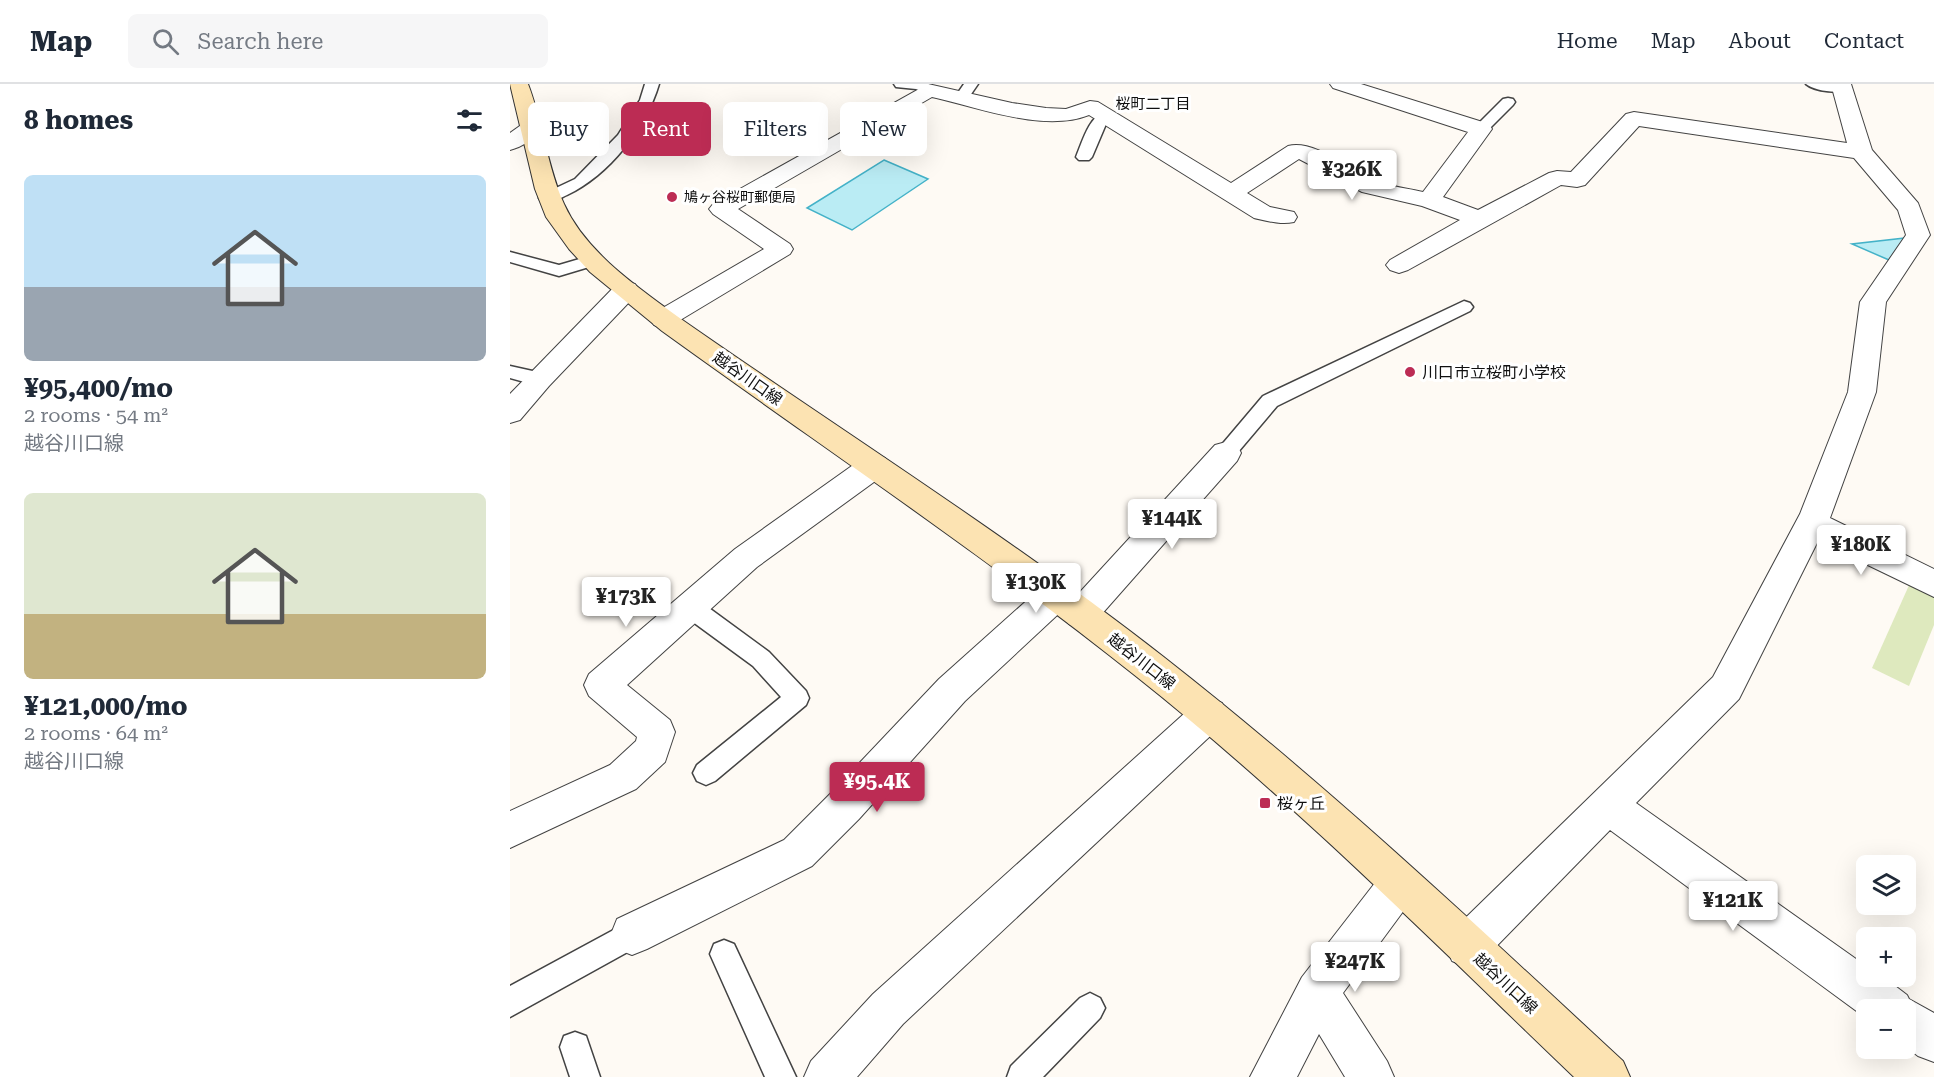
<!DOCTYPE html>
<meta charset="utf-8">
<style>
:root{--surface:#fff;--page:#f6f6f7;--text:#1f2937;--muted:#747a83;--line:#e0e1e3;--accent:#bc2c54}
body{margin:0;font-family:"Roboto Serif","Noto Sans JP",serif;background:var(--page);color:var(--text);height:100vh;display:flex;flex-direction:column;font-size:22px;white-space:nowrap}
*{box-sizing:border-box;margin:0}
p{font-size:20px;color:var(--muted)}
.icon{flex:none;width:33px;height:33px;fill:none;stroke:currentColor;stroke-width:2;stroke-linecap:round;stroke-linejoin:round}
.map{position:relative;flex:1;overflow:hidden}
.side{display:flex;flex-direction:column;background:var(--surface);width:510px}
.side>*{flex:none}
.top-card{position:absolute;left:18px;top:18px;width:570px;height:54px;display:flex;gap:12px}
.tools{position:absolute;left:1346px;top:771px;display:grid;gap:12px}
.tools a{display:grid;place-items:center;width:60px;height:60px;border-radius:9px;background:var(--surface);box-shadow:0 6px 24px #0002;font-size:30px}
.price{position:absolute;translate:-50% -51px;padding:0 14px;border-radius:6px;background:#fff;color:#222;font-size:20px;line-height:39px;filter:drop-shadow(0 2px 3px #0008)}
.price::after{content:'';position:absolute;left:50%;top:36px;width:18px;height:14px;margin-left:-9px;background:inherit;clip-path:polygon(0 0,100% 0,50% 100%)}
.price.current{background:var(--accent);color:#fff}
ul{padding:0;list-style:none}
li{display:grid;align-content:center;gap:12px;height:318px;padding:0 24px}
li span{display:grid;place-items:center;height:186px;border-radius:9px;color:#555}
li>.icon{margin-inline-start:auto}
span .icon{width:108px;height:108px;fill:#fffc;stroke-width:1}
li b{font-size:26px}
h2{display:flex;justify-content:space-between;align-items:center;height:72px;padding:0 24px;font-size:26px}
.tag{padding:0 21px;border-radius:9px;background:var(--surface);box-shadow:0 6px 24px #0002;font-size:21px;line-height:54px}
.tag.current{background:var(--accent);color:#fff}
header{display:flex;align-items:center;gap:36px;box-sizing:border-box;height:84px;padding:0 30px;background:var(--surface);border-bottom:2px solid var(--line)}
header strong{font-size:28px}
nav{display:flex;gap:33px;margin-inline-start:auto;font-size:21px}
.search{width:420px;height:54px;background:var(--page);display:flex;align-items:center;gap:15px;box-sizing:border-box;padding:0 21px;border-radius:9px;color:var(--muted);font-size:22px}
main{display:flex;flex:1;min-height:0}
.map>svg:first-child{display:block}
</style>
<header>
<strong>Map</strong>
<div class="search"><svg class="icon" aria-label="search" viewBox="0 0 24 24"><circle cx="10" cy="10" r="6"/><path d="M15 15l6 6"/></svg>Search here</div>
<nav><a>Home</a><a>Map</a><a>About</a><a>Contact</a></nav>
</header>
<main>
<section class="side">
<h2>8 homes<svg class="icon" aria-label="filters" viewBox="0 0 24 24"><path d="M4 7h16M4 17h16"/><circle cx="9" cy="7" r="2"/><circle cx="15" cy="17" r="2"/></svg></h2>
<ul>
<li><span style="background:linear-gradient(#bfe0f5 60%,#9aa5b1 0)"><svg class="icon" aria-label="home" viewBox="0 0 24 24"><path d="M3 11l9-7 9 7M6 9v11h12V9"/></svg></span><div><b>¥95,400/mo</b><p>2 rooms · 54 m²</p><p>越谷川口線</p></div></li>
<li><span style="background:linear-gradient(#dfe7d0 65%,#c2b280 0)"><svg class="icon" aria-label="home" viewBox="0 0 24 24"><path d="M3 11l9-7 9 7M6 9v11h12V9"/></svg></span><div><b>¥121,000/mo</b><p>2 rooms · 64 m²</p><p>越谷川口線</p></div></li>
</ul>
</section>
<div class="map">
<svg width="1424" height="993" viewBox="0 0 1424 993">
<rect width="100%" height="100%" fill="#fefaf4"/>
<path fill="#dee9be" d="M 1400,499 L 1424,510 L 1424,541 L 1399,602 L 1362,584 Z"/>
<path fill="#baecf4" stroke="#44b2c8" stroke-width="1.5" d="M 374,76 L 418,95 L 342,146 L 297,124 Z
M 1395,154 L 1379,176 L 1342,160 Z"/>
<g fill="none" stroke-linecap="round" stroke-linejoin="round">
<g stroke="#434343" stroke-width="3">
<path id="service" d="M 135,0 L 149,0 C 136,44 99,91 57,111 C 48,115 41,120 31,117 L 29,114 L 31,111 L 65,95 L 108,51 L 130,16 Z
M 384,0 L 418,0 L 426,6 L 419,10 L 406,5 L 386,3 Z
M 454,0 L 468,0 L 457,16 L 447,16 L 445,13 Z
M 1296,0 L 1334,0 L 1340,4 C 1332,11 1304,7 1296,0 Z
M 998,14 L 1003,15 L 1005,18 L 1003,21 L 976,48 L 966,48 L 963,45 L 993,15 Z
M 595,28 L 602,32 L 596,40 L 582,73 L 579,76 L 569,76 L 566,73 C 572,59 579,32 595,28 Z
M 0,168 L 49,181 L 83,171 L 89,172 L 92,176 L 89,180 L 49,192 L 0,178 Z
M 954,217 L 960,219 L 963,223 L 960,227 L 767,322 L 723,374 L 716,376 L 709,374 L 706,369 L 709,364 L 753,312 Z
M 0,282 L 36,290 L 39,295 L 36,300 L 29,302 L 0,294 Z
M 180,514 L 188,516 L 259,568 L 296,607 L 299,614 L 296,621 L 205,697 L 196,701 L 187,697 L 183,689 L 187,681 L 271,613 L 243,582 L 172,530 L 169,523 L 172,516 Z
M 122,836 L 132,840 L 136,850 L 132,860 L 0,933 L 0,902 Z
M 214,856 L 224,860 L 286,993 L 255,993 L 200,870 L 204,860 Z
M 580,909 L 590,914 L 595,924 L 590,934 L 533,993 L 497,993 L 501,982 L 570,914 Z
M 65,948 L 76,952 L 90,993 L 60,993 L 50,963 L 54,952 Z"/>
</g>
<g stroke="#434343" stroke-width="2">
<path id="minor" d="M 418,0 L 502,19 L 536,24 L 556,25 L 580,17 L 588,18 L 721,99 L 778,62 C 806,55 842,88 867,98 C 882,103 898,104 913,108 L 958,48 L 823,4 L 820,0 L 851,0 L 979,40 L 982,45 L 933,113 L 968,126 L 1039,89 L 1047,87 L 1061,88 L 1116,30 L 1124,28 L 1337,59 L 1321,0 L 1341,0 L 1362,66 L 1408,119 L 1420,151 L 1376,218 L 1366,308 L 1320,434 L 1424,485 L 1424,513 L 1308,457 L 1229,615 L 1126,719 L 1356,882 L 1356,892 L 1372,892 L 1397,911 L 1399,915 L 1424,929 L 1424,978 L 1408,972 L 1395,962 L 1395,926 L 1356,926 L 1356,934 L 1100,746 L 972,877 L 957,883 L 942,877 L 936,862 L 942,847 L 1203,593 L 1290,430 L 1338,308 L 1350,218 L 1396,151 L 1388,126 L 1344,74 L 1129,42 L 1075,101 L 1067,103 L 1051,101 L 898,186 L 889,189 L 880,186 L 876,181 L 880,176 L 950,136 L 912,122 L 852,108 L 789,75 L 737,109 L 760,123 L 784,128 L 787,133 L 784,138 C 771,141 757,137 744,134 L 579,31 C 534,49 467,23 422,13 L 228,125 L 280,160 L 283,165 L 280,170 L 162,241 L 153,244 L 144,241 L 140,235 L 144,229 L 254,165 L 203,130 L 199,125 L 203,120 Z
M 116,198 L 125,200 L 129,206 L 125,212 L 39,302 L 10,336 L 0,339 L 0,310 L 107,200 Z
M 716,358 L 727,361 L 731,369 L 727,377 L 583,540 L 571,544 L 559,540 L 554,530 L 559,520 L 705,361 Z
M 364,371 L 375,374 L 379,382 L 375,390 L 247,483 L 117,601 L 160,636 L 165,648 L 155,678 L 126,705 L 0,764 L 0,727 L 100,681 L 126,657 L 127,653 L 79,612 L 74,601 L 79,590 L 225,465 L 353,374 Z
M 545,499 L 557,502 L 562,512 L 557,522 L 455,617 L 349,735 L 302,782 L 137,865 L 122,871 L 107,865 L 101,850 L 107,835 L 274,756 L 321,709 L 429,595 L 533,502 Z
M 699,614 L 712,619 L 717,630 L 712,641 L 393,940 L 347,993 L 294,993 L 301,977 L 363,910 L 686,619 Z
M 889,780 L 903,786 L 909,800 L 903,814 L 833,909 L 877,977 L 884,993 L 835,993 L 809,950 L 787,993 L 740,993 L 792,893 L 875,786 Z"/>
</g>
<g stroke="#434343" stroke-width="2">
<path id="tertiary" d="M 22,37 L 30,39 L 33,44 C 26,54 12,63 0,66 L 0,49 L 14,39 Z"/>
</g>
<g stroke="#323232" stroke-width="2">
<path id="secondary" d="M 0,0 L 18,0 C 33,39 37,82 54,120 C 76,169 129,204 171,235 C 333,348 500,453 655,574 C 816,700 964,839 1113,977 L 1120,993 L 1064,993 C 922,857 782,716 627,593 C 474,471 311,362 152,247 L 80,188 L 59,165 L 36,133 L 25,105 Z"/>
</g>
<use href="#service" fill="#fff" fill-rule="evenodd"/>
<use href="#minor" fill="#fff" fill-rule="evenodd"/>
<use href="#tertiary" fill="#fff" fill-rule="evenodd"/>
<use href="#secondary" fill="#fce3b2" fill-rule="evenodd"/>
</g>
<g fill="#bc2c54" stroke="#fff" stroke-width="2">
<circle cx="162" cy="113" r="6"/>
<circle cx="900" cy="288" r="6"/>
<rect x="749" y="713" width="12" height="12" rx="3"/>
</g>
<g text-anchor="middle" stroke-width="6" stroke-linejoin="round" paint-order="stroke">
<g font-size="14" fill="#101010" stroke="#fff" text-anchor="start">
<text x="174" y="118">鳩ヶ谷桜町郵便局</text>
</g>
<g font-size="15" fill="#101010" stroke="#fff">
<text x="643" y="25">桜町二丁目</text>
</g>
<g font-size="16" fill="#101010" stroke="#fff" text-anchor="start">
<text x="912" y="294">川口市立桜町小学校</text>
<text x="767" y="725">桜ヶ丘</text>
</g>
<g font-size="16" fill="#101010" stroke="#fff">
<text transform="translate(238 294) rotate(35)" y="6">越谷川口線</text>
<text transform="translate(632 577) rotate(38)" y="6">越谷川口線</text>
<text transform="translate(996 899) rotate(43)" y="6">越谷川口線</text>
</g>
</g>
</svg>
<div class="tools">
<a><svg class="icon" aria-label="layers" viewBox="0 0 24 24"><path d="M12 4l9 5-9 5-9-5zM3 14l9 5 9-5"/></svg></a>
<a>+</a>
<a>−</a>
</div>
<b class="price" style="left:842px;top:117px">¥326K</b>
<b class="price" style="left:662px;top:466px">¥144K</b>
<b class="price" style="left:1351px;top:492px">¥180K</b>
<b class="price" style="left:526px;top:530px">¥130K</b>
<b class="price" style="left:116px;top:544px">¥173K</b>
<b class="price current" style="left:367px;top:729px">¥95.4K</b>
<b class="price" style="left:1223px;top:848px">¥121K</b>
<b class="price" style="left:845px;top:909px">¥247K</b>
<div class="top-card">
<a class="tag">Buy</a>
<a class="tag current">Rent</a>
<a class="tag">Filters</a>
<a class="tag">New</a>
</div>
</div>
</main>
